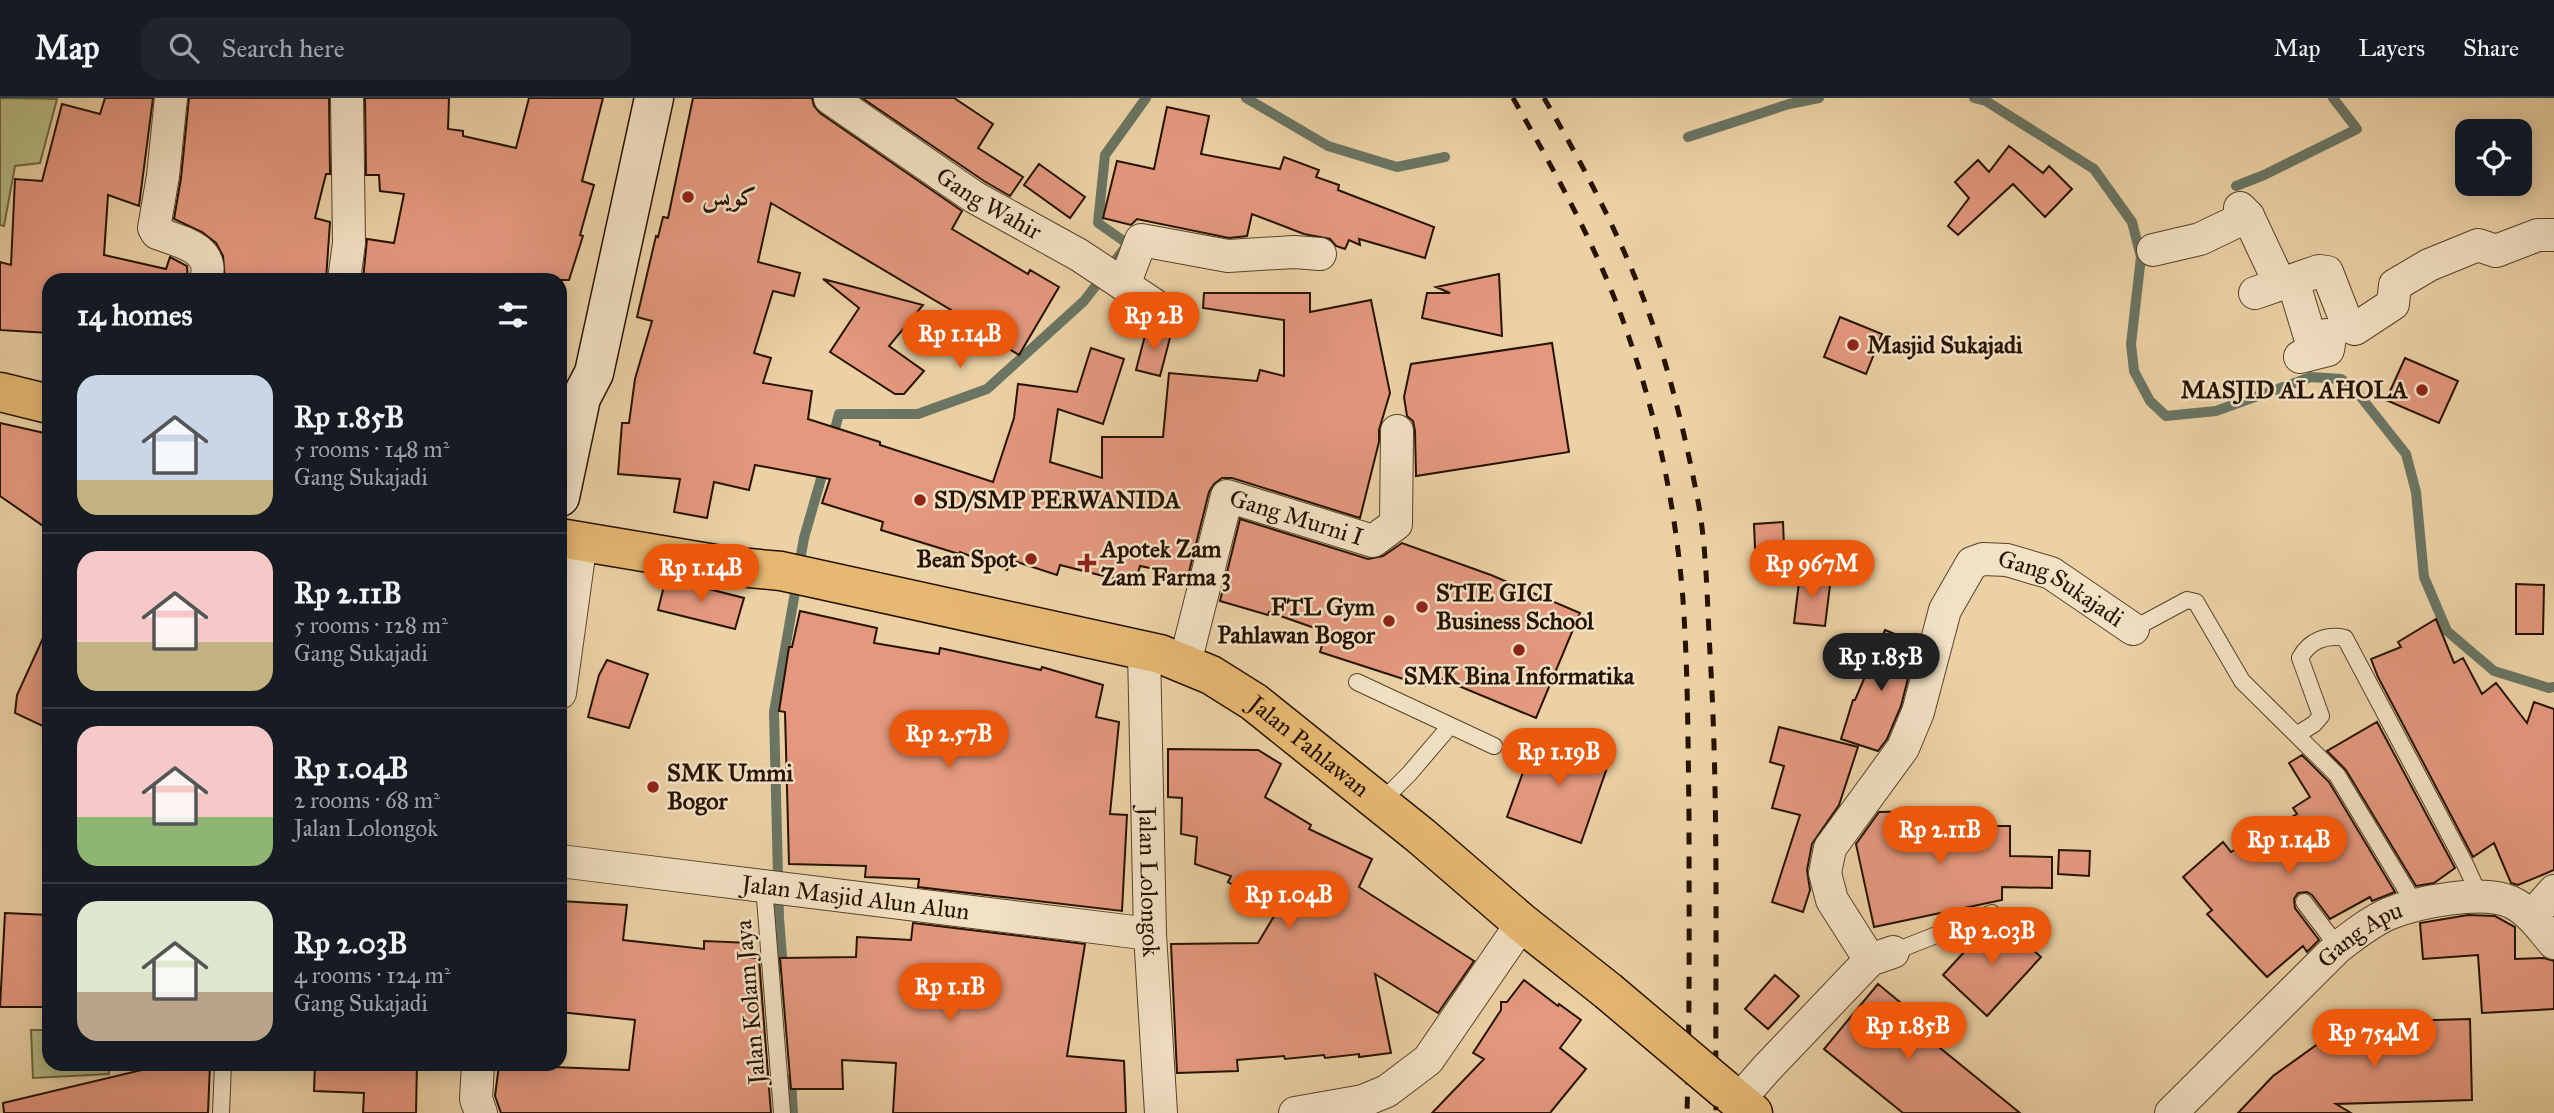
<!DOCTYPE html>
<meta charset="utf-8">
<style>
:root{--surface:#171b24;--page:#20242c;--text:#f1f3f6;--muted:#9ea1a6;--line:#363941;--accent:#ea580c}
body{margin:0;font-family:"IM FELL Great Primer",Amiri,serif;background:var(--page);color:var(--text);height:100vh;display:flex;flex-direction:column;font-size:26px;white-space:nowrap}
*{box-sizing:border-box;margin:0}
p{font-size:23px;color:var(--muted)}
.icon{flex:none;width:38px;height:38px;fill:none;stroke:currentColor;stroke-width:2;stroke-linecap:round;stroke-linejoin:round}
.map{position:relative;flex:1;overflow:hidden}
.details{position:absolute;left:42px;top:175px;width:525px;height:798px;display:flex;flex-direction:column;background:var(--surface);border-radius:21px;box-shadow:0 4px 18px #0003}
.details>*{flex:none}
.tools{position:absolute;left:2455px;top:21px;display:grid;gap:14px}
.tools a{display:grid;place-items:center;width:77px;height:77px;border-radius:14px;background:var(--surface);box-shadow:0 4px 18px #0003;font-size:35px}
.price{position:absolute;translate:-50% -60px;padding:0 16px;border-radius:24px;background:var(--accent);color:#fff;font-size:23px;line-height:46px;filter:drop-shadow(0 2px 4px #0008)}
.price::after{content:'';position:absolute;left:50%;top:42px;width:21px;height:16px;margin-left:-10px;background:inherit;clip-path:polygon(0 0,100% 0,50% 100%)}
.price.current{background:#222;color:#fff}
ul{padding:0;list-style:none}
li{display:flex;align-items:center;gap:21px;height:175px;padding:0 35px}
li+li{border-top:2px solid var(--line)}
li span{display:grid;place-items:center;flex:none;width:196px;height:140px;border-radius:21px;color:#555}
li>.icon{margin-inline-start:auto}
span .icon{width:84px;height:84px;fill:#fffc;stroke-width:1}
li b{font-size:30px}
h2{display:flex;justify-content:space-between;align-items:center;height:84px;padding:0 35px;font-size:30px}
header{display:flex;align-items:center;gap:42px;box-sizing:border-box;height:98px;padding:0 35px;background:var(--surface);border-bottom:2px solid var(--line)}
header strong{font-size:33px}
nav{display:flex;gap:38px;margin-inline-start:auto;font-size:24px}
.search{width:490px;height:63px;background:var(--page);display:flex;align-items:center;gap:18px;box-sizing:border-box;padding:0 24px;border-radius:21px;color:var(--muted);font-size:26px}
.map>svg:first-child{display:block}
</style>
<header>
<strong>Map</strong>
<div class="search"><svg class="icon" aria-label="search" viewBox="0 0 24 24"><circle cx="10" cy="10" r="6"/><path d="M15 15l6 6"/></svg>Search here</div>
<nav><a>Map</a><a>Layers</a><a>Share</a></nav>
</header>
<div class="map">
<svg width="2554" height="1015" viewBox="0 0 2554 1015">
<rect width="100%" height="100%" fill="#ebd1a4"/>
<filter id="stains"><feTurbulence type="fractalNoise" baseFrequency=".00286" numOctaves="4"/><feColorMatrix values="0 0 0 0 .2 0 0 0 0 .09 0 0 0 0 .02 0 0 0 .5 -.17"/></filter>
<radialGradient id="worn" r=".72"><stop offset=".6" stop-color="#630" stop-opacity="0"/><stop offset="1" stop-color="#630" stop-opacity=".3"/></radialGradient>
<path fill="#b8bc85" stroke="#6f6842" stroke-width="2" d="M 0,0 L 57,1 L 40,65 L 15,68 L 4,128 L 0,127 Z
M 31,932 L 49,932 L 49,966 L 108,966 L 109,976 L 33,980 Z"/>
<g fill="none" stroke-linecap="round" stroke-linejoin="round">
<path stroke="#6a7563" stroke-width="10" d="M 1246,0 L 1328,48 L 1397,69 L 1445,59
M 1974,0 L 1986,3 L 2094,71 L 2132,124 L 2141,159 L 2131,246 L 2134,273 L 2150,303 L 2166,318 L 2216,313 L 2311,279 L 2341,281 L 2356,293 L 2406,356 L 2416,394 L 2424,479 L 2447,533 L 2494,573 L 2549,590 L 2554,589
M 1688,39 L 1789,6 L 1819,0
M 2236,88 L 2264,77 L 2357,31 L 2333,0
M 832,342 L 839,316 L 918,316 L 987,291 L 1084,203 L 1128,146 L 1098,125 L 1105,57 L 1146,0
M 799,468 L 804,440 L 825,367
M 783,871 L 779,820 L 774,614 L 797,483
M 791,981 L 793,1015"/>
</g>
<path fill="#e4987e" stroke="#261300" stroke-width="2" d="M 105,0 L 153,0 L 139,108 L 108,97 L 104,157 L 166,171 L 170,159 L 187,168 L 188,182 L 49,182 L 49,235 L 0,232 L 0,164 L 11,167 L 15,81 L 42,83 L 62,6 L 100,16 Z
M 189,0 L 329,0 L 330,76 L 326,76 L 315,120 L 330,124 L 326,182 L 225,182 L 223,158 L 216,145 L 202,134 L 174,121 L 181,80 Z
M 365,0 L 449,0 L 448,31 L 463,33 L 463,38 L 516,50 L 529,0 L 603,0 L 582,83 L 594,87 L 580,137 L 583,138 L 569,182 L 363,182 L 367,141 L 394,145 L 404,96 L 380,93 L 379,77 L 366,77 Z
M 693,0 L 812,0 L 814,8 L 820,15 L 962,113 L 952,131 L 1028,176 L 1030,172 L 1059,189 L 1019,257 L 955,218 L 956,215 L 771,105 L 758,164 L 800,175 L 794,198 L 773,193 L 754,255 L 771,260 L 763,285 L 812,293 L 808,321 L 880,344 L 880,347 L 993,384 L 1014,320 L 1018,286 L 1077,294 L 1091,250 L 1124,261 L 1103,326 L 1058,311 L 1050,364 L 1102,380 L 1102,339 L 1163,339 L 1169,275 L 1257,283 L 1260,272 L 1284,278 L 1284,222 L 1203,210 L 1204,195 L 1310,195 L 1310,214 L 1371,202 L 1390,295 L 1379,332 L 1379,344 L 1360,420 L 1232,380 L 1222,380 L 1214,386 L 1209,394 L 1188,478 L 1140,468 L 1135,486 L 1060,467 L 1057,477 L 1011,462 L 1007,472 L 960,454 L 959,456 L 881,432 L 883,424 L 822,405 L 830,381 L 755,367 L 749,392 L 714,384 L 707,420 L 674,414 L 680,381 L 618,376 L 622,325 L 629,325 L 635,281 L 652,223 L 637,219 L 656,138 L 658,139 L 663,119 L 668,120 Z
M 862,0 L 954,0 L 993,26 L 978,50 L 1023,79 L 1010,98 L 984,83 Z
M 1167,9 L 1209,18 L 1201,56 L 1280,71 L 1284,59 L 1319,72 L 1316,79 L 1339,87 L 1338,92 L 1434,129 L 1425,160 L 1359,141 L 1360,147 L 1349,142 L 1345,151 L 1336,148 L 1330,141 L 1304,136 L 1252,116 L 1247,138 L 1229,140 L 1137,121 L 1131,127 L 1103,120 L 1117,63 L 1154,71 Z
M 2009,48 L 2043,75 L 2049,68 L 2072,91 L 2045,119 L 2013,86 L 1958,137 L 1948,128 L 1969,100 L 1955,84 L 1978,62 L 1989,74 Z
M 1039,66 L 1085,99 L 1070,120 L 1024,87 Z
M 1499,176 L 1502,238 L 1422,220 L 1427,195 L 1450,195 L 1436,189 Z
M 823,181 L 923,207 L 889,248 L 924,273 L 904,296 L 895,296 L 830,254 L 859,210 Z
M 1840,219 L 1882,236 L 1866,276 L 1824,259 Z
M 1147,230 L 1171,236 L 1160,278 L 1136,272 Z
M 1552,245 L 1569,354 L 1416,378 L 1415,333 L 1413,323 L 1407,318 L 1404,299 L 1411,266 Z
M 2405,260 L 2458,283 L 2439,325 L 2386,302 Z
M 0,325 L 49,336 L 49,432 L 0,398 Z
M 1240,421 L 1368,461 L 1383,458 L 1402,445 L 1491,477 L 1580,515 L 1536,620 L 1430,576 L 1425,588 L 1320,554 L 1326,534 L 1269,514 L 1268,517 L 1220,503 Z
M 1783,424 L 1784,448 L 1755,450 L 1754,426 Z
M 1800,476 L 1831,479 L 1825,528 L 1794,525 Z
M 666,480 L 744,500 L 735,531 L 658,512 Z
M 2516,486 L 2544,487 L 2543,536 L 2516,536 Z
M 800,513 L 877,530 L 874,545 L 939,556 L 940,550 L 1041,572 L 1042,569 L 1103,587 L 1096,619 L 1119,624 L 1110,716 L 1127,717 L 1122,813 L 918,789 L 919,781 L 865,779 L 866,768 L 789,766 L 785,614 L 779,613 L 789,549 L 792,549 Z
M 2436,521 L 2454,565 L 2463,560 L 2482,596 L 2496,585 L 2527,625 L 2534,604 L 2554,611 L 2554,772 L 2518,787 L 2511,785 L 2494,745 L 2473,759 L 2378,579 L 2371,561 L 2401,549 L 2398,544 Z
M 49,527 L 49,631 L 15,615 L 17,597 Z
M 1885,532 L 1917,545 L 1901,608 L 1887,641 L 1878,653 L 1841,641 L 1853,602 L 1855,602 Z
M 607,562 L 648,576 L 629,630 L 588,619 L 599,577 Z
M 2377,624 L 2455,770 L 2434,785 L 2416,788 L 2346,672 L 2327,653 Z
M 1779,629 L 1858,649 L 1839,707 L 1812,746 L 1807,772 L 1810,792 L 1803,814 L 1772,804 L 1800,717 L 1772,710 L 1784,668 L 1770,664 Z
M 1537,635 L 1610,661 L 1581,745 L 1507,719 Z
M 1168,651 L 1258,652 L 1281,666 L 1265,699 L 1311,727 L 1309,731 L 1372,761 L 1359,789 L 1474,863 L 1438,915 L 1375,876 L 1391,955 L 1359,959 L 1359,956 L 1325,960 L 1324,957 L 1285,961 L 1284,958 L 1237,962 L 1238,973 L 1177,975 L 1171,846 L 1258,845 L 1277,813 L 1228,784 L 1231,778 L 1195,766 L 1197,739 L 1181,736 L 1182,700 L 1168,699 Z
M 2302,657 L 2329,684 L 2395,794 L 2372,803 L 2370,799 L 2330,821 L 2312,797 L 2307,794 L 2298,795 L 2294,801 L 2295,810 L 2319,842 L 2307,854 L 2303,848 L 2267,879 L 2207,816 L 2212,812 L 2183,779 L 2223,744 L 2231,754 L 2297,716 L 2293,710 L 2310,699 L 2289,665 Z
M 1931,713 L 1931,719 L 1972,720 L 1972,728 L 2010,728 L 2010,758 L 2052,759 L 2052,790 L 2002,789 L 2002,802 L 1874,829 L 1856,746 L 1879,714 Z
M 2059,752 L 2090,753 L 2089,778 L 2058,776 Z
M 560,803 L 627,807 L 623,842 L 704,851 L 704,843 L 751,845 L 750,860 L 759,860 L 771,1015 L 501,1015 L 495,998 L 499,967 L 629,972 L 635,922 L 560,914 Z
M 5,815 L 49,817 L 49,909 L 0,909 Z
M 2468,817 L 2495,818 L 2515,829 L 2515,861 L 2544,860 L 2554,863 L 2554,911 L 2482,915 L 2478,857 L 2423,861 L 2420,825 Z
M 2000,822 L 2041,859 L 1987,918 L 1943,877 L 1988,828 Z
M 913,825 L 1085,846 L 1067,958 L 1124,963 L 1126,1015 L 893,1015 L 896,965 L 842,962 L 843,991 L 791,991 L 780,860 L 856,859 L 857,839 L 911,842 Z
M 1775,877 L 1799,898 L 1768,931 L 1745,911 Z
M 1524,882 L 1558,908 L 1559,906 L 1581,922 L 1560,950 L 1586,971 L 1550,1015 L 1432,1015 L 1484,961 L 1473,955 L 1501,912 L 1501,904 L 1507,904 Z
M 1878,886 L 1924,924 L 1918,932 L 2020,1015 L 1903,1015 L 1824,951 Z
M 2470,921 L 2472,1002 L 2336,1006 L 2351,1015 L 2238,1015 L 2273,978 L 2340,930 L 2364,924 Z
M 146,966 L 210,966 L 208,1015 L 4,1015 L 3,1005 L 146,971 Z
M 315,966 L 417,966 L 416,1015 L 363,1015 L 364,995 L 314,993 Z"/>
<g fill="none" stroke-linecap="round" stroke-linejoin="round">
<g stroke="#574229" stroke-width="18">
<path id="lane" d="M 2133,531 L 2187,502 L 2196,504 L 2242,583 L 2337,677 L 2416,808
M 1357,584 L 1494,648
M 2298,636 L 2314,626 L 2321,618 L 2300,560 C 2309,543 2326,536 2345,540 L 2465,766 L 2480,799
M 1379,706 L 1409,676 L 1450,628
M 764,788 L 782,1015
M 2304,804 L 2338,849
M 1893,854 L 1992,815
M 221,1015 L 223,966"/>
</g>
<g stroke="#574229" stroke-width="34">
<g id="street">
<path d="M 171,0 L 163,78 L 154,130 L 157,135 C 181,144 215,150 206,182"/>
<path id="s1" d="M 830,0 L 974,99 L 1079,157 L 1153,206"/>
<path d="M 2240,110 L 2248,118 L 2280,186"/>
<path d="M 2153,152 L 2200,141 L 2248,118"/>
<path d="M 344,182 L 349,145 L 347,0"/>
<path d="M 2293,183 L 2310,239 L 2316,240 L 2326,237 L 2330,239 L 2328,252 L 2300,259"/>
<path d="M 1124,187 L 1141,142 L 1228,158 L 1294,154 L 1320,156"/>
<path d="M 2255,195 L 2319,173 L 2327,174 L 2348,228 L 2355,231 L 2393,206 L 2395,187 L 2429,167 L 2478,147 L 2496,153 L 2538,137 L 2554,137"/>
<path id="s2" d="M 1144,553 L 1150,836 L 1161,1015"/>
<path id="s3" d="M 1185,565 L 1227,398 L 1373,443 L 1396,426 L 1397,333"/>
<path d="M 560,595 L 581,443"/>
<path id="s4" d="M 560,763 L 1150,836"/>
<path d="M 2532,818 L 2554,793"/>
<path id="s5" d="M 1870,862 L 1832,802 L 1825,775 L 1830,750 L 1903,650 L 1918,614 L 1945,512 L 1972,465 L 1983,461 L 2007,462 L 2051,475 L 2133,531"/>
<path d="M 478,966 L 476,1001 L 481,1015"/>
<path d="M 1738,1003 L 1767,970 L 1870,862 L 1893,854"/>
<path d="M 1295,1015 L 1363,1003 L 1387,993 L 1428,962 L 1522,825"/>
<path id="s6" d="M 2171,1015 L 2338,849 C 2354,837 2370,824 2388,816 C 2417,804 2482,791 2511,804 C 2530,813 2541,830 2554,845"/>
</g>
</g>
<g stroke="#261300" stroke-width="41">
<path id="secondary" d="M 560,399 L 581,300 L 594,275 L 654,0"/>
</g>
<g stroke="#261300" stroke-width="41">
<g id="primary">
<path d="M 0,294 L 49,306"/>
<path id="s7" d="M 560,440 L 727,468 L 781,473 L 1160,556 L 1211,577 L 1254,604 L 1421,738 L 1522,825 L 1608,893"/>
<path d="M 1724,991 L 1753,1015"/>
</g>
</g>
<use href="#lane" stroke="#f2e1c4" stroke-width="16"/>
<use href="#street" stroke="#f2e1c4" stroke-width="32"/>
<use href="#secondary" stroke="#f2e1c4" stroke-width="38"/>
<use href="#primary" stroke="#e6b872" stroke-width="38"/>
<path stroke="#261300" stroke-width="5" stroke-dasharray="12 12" stroke-linecap="butt" d="M 1513,0 C 1555,74 1596,147 1625,228 C 1656,315 1676,409 1683,502 C 1688,574 1688,646 1689,719 C 1689,817 1690,916 1687,1015
M 1544,0 C 1579,60 1613,124 1639,189 C 1666,257 1684,331 1698,403 C 1707,452 1707,505 1710,555 C 1719,708 1715,862 1716,1015"/>
<g stroke="#261300" stroke-width="41" stroke-linecap="butt">
<path id="primary-bridge" d="M 1608,893 L 1724,991"/>
</g>
<use href="#primary-bridge" stroke="#e6b872" stroke-width="38"/>
</g>
<g fill="#8f2418" stroke="#f2e1c4" stroke-width="2.5">
<circle cx="688" cy="99" r="7"/>
<circle cx="1853" cy="247" r="7"/>
<circle cx="2422" cy="292" r="7"/>
<circle cx="920" cy="402" r="7"/>
<circle cx="1031" cy="461" r="7"/>
<path d="M1083.5 454.5h7v7h7v7h-7v7h-7v-7h-7v-7h7z"/>
<circle cx="1422" cy="509" r="7"/>
<circle cx="1389" cy="523" r="7"/>
<circle cx="1519" cy="552" r="7"/>
<circle cx="653" cy="689" r="7"/>
</g>
<g text-anchor="middle" stroke-width="5" stroke-linejoin="round" paint-order="stroke">
<g font-size="24" font-weight="bold" fill="#261300" stroke="#f2e1c4" text-anchor="start">
<text x="702" y="107">كويس</text>
<text x="1867" y="255">Masjid Sukajadi</text>
<text x="2408" y="300" text-anchor="end">MASJID AL AHOLA</text>
<text x="934" y="410">SD/SMP PERWANIDA</text>
<text x="1101" y="459">Apotek Zam<tspan x="1101" dy="28">Zam Farma 3</tspan></text>
<text x="1017" y="469" text-anchor="end">Bean Spot</text>
<text x="1436" y="503">STIE GICI<tspan x="1436" dy="28">Business School</tspan></text>
<text x="1375" y="517" text-anchor="end">FTL Gym<tspan x="1375" dy="28">Pahlawan Bogor</tspan></text>
<text x="1519" y="586" text-anchor="middle">SMK Bina Informatika</text>
<text x="667" y="683">SMK Ummi<tspan x="667" dy="28">Bogor</tspan></text>
</g>
<g font-size="24" fill="#261300" stroke="#f2e1c4">
<text dy="8" stroke="none"><textPath href="#s1" startOffset="191">Gang Wahir</textPath></text>
<text dy="8" stroke="none"><textPath href="#s3" startOffset="245">Gang Murni I</textPath></text>
<text dy="8" stroke="none"><textPath href="#s5" startOffset="544">Gang Sukajadi</textPath></text>
<text dy="8" stroke="none"><textPath href="#s7" startOffset="788">Jalan Pahlawan</textPath></text>
<text dy="8" stroke="none"><textPath href="#s2" startOffset="231">Jalan Lolongok</textPath></text>
<text dy="8" stroke="none"><textPath href="#s4" startOffset="298">Jalan Masjid Alun Alun</textPath></text>
<text dy="8" stroke="none"><textPath href="#s6" startOffset="261">Gang Apu</textPath></text>
<text transform="translate(750 904) rotate(-95)" y="8">Jalan Kolam Jaya</text>
</g>
</g>
<rect width="100%" height="100%" filter="url(#stains)"/>
<rect width="100%" height="100%" fill="url(#worn)"/>
</svg>
<div class="tools">
<a><svg class="icon" aria-label="locate" viewBox="0 0 24 24"><circle cx="12" cy="12" r="6"/><path d="M12 2v4M12 18v4M2 12h4M18 12h4"/></svg></a>
</div>
<b class="price" style="left:1154px;top:254px">Rp 2B</b>
<b class="price" style="left:960px;top:272px">Rp 1.14B</b>
<b class="price" style="left:1812px;top:502px">Rp 967M</b>
<b class="price" style="left:701px;top:506px">Rp 1.14B</b>
<b class="price current" style="left:1881px;top:595px">Rp 1.85B</b>
<b class="price" style="left:949px;top:672px">Rp 2.57B</b>
<b class="price" style="left:1559px;top:690px">Rp 1.19B</b>
<b class="price" style="left:1940px;top:768px">Rp 2.11B</b>
<b class="price" style="left:2289px;top:778px">Rp 1.14B</b>
<b class="price" style="left:1289px;top:833px">Rp 1.04B</b>
<b class="price" style="left:1992px;top:869px">Rp 2.03B</b>
<b class="price" style="left:950px;top:925px">Rp 1.1B</b>
<b class="price" style="left:1908px;top:964px">Rp 1.85B</b>
<b class="price" style="left:2374px;top:971px">Rp 754M</b>
<section class="details">
<h2>14 homes<svg class="icon" aria-label="filters" viewBox="0 0 24 24"><path d="M4 7h16M4 17h16"/><circle cx="9" cy="7" r="2"/><circle cx="15" cy="17" r="2"/></svg></h2>
<ul>
<li><span style="background:linear-gradient(#c9d6e8 75%,#c2b280 0)"><svg class="icon" aria-label="home" viewBox="0 0 24 24"><path d="M3 11l9-7 9 7M6 9v11h12V9"/></svg></span><div><b>Rp 1.85B</b><p>5 rooms · 148 m²</p><p>Gang Sukajadi</p></div></li>
<li><span style="background:linear-gradient(#f6c9c9 65%,#c2b280 0)"><svg class="icon" aria-label="home" viewBox="0 0 24 24"><path d="M3 11l9-7 9 7M6 9v11h12V9"/></svg></span><div><b>Rp 2.11B</b><p>5 rooms · 128 m²</p><p>Gang Sukajadi</p></div></li>
<li><span style="background:linear-gradient(#f6c9c9 65%,#8fb573 0)"><svg class="icon" aria-label="home" viewBox="0 0 24 24"><path d="M3 11l9-7 9 7M6 9v11h12V9"/></svg></span><div><b>Rp 1.04B</b><p>2 rooms · 68 m²</p><p>Jalan Lolongok</p></div></li>
<li><span style="background:linear-gradient(#dfe7d0 65%,#b9a48a 0)"><svg class="icon" aria-label="home" viewBox="0 0 24 24"><path d="M3 11l9-7 9 7M6 9v11h12V9"/></svg></span><div><b>Rp 2.03B</b><p>4 rooms · 124 m²</p><p>Gang Sukajadi</p></div></li>
</ul>
</section>
</div>
